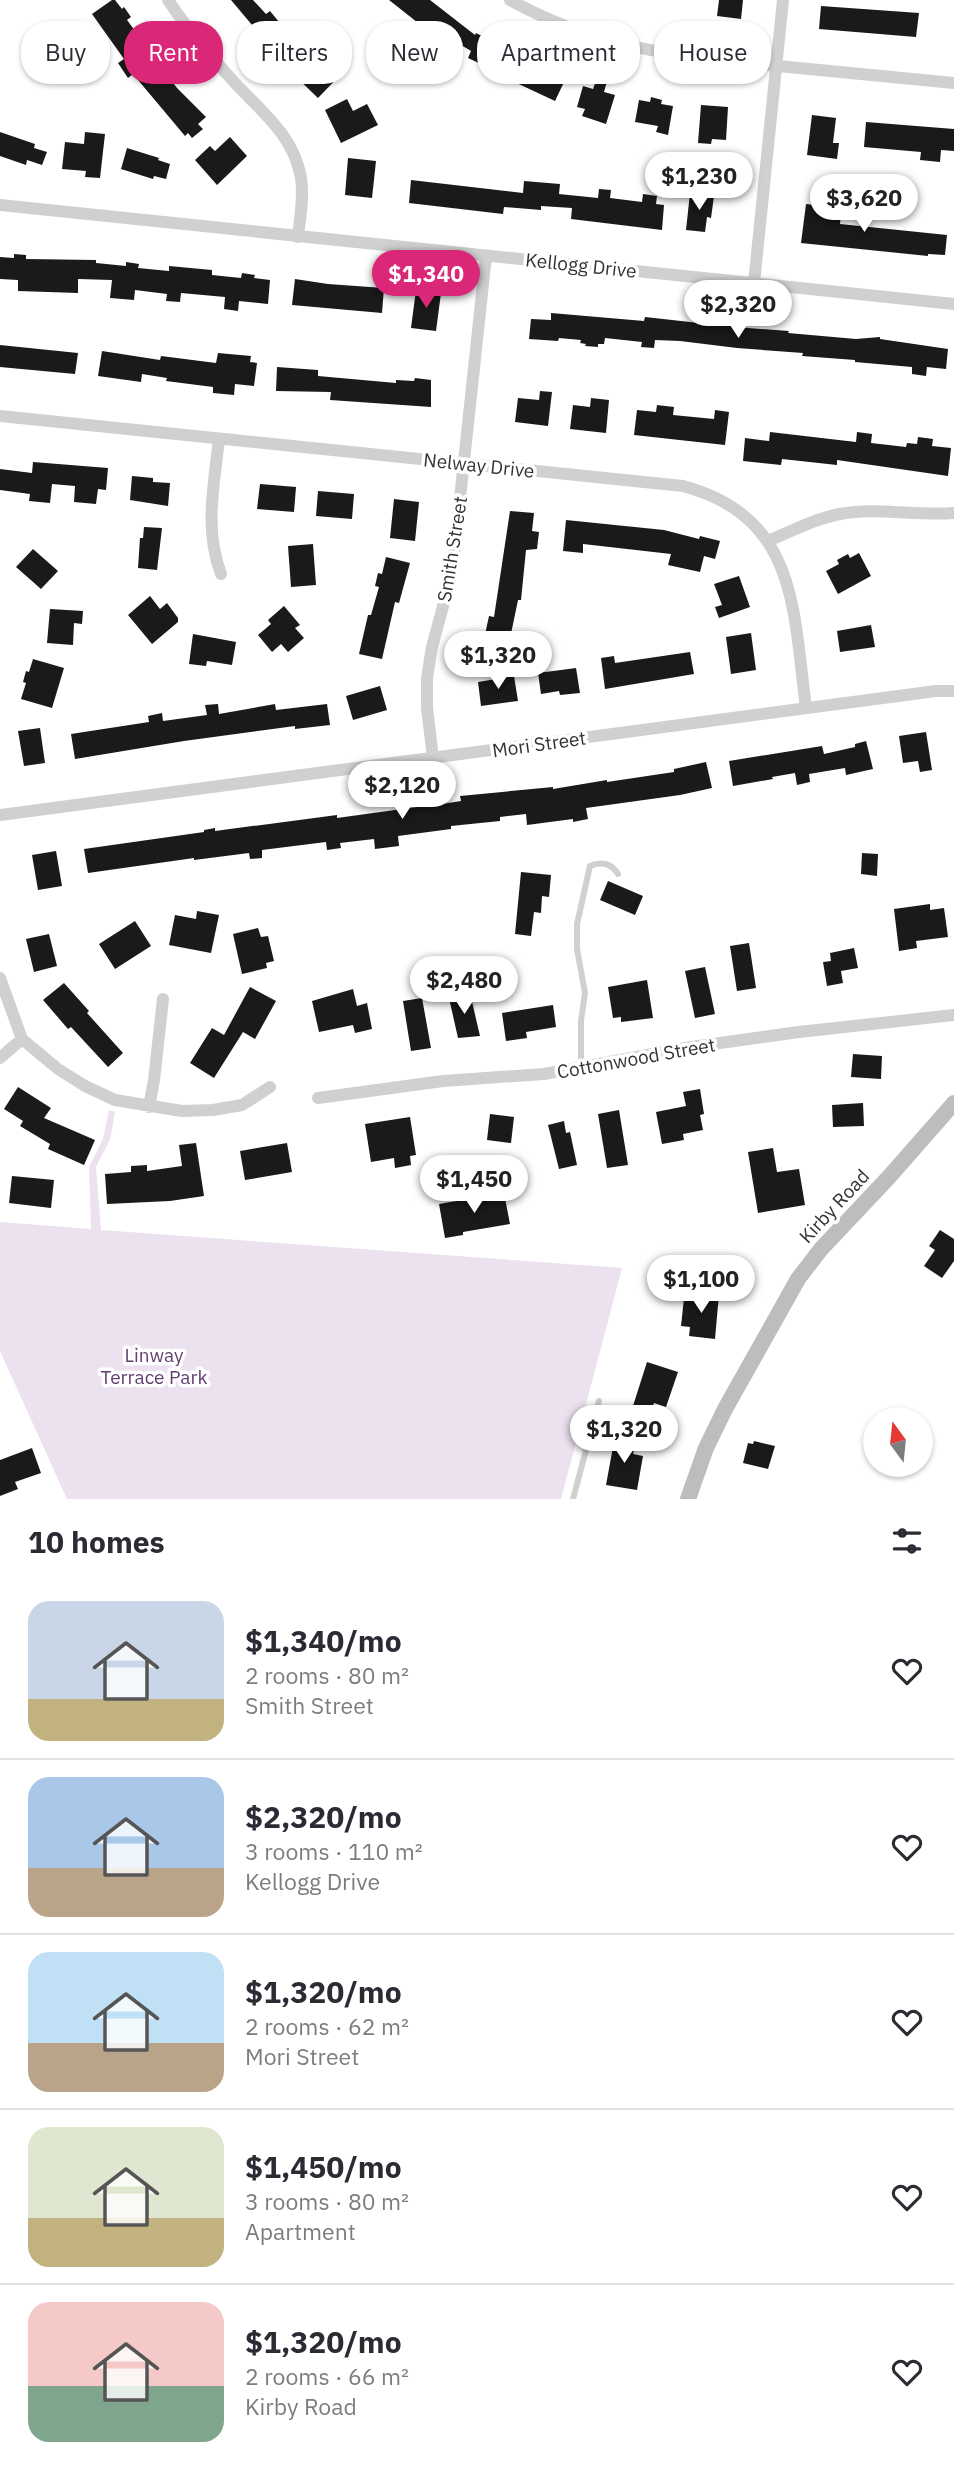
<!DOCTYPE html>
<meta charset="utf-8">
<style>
:root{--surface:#fff;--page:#f7f7f7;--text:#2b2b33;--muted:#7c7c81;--line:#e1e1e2;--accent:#db2777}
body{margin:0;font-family:"IBM Plex Sans",sans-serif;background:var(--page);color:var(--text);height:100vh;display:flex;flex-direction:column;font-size:26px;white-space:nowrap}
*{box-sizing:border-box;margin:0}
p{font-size:23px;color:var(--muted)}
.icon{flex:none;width:38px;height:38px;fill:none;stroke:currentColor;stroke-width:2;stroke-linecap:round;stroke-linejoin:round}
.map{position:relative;height:1499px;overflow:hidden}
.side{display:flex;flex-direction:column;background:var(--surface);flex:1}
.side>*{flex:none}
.banner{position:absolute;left:21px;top:21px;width:914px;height:63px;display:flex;gap:14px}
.needle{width:46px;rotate:345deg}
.controls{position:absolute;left:863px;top:1407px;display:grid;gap:14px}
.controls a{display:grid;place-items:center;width:70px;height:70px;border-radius:50%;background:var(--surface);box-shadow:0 2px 5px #0004;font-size:35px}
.price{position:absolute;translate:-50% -60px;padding:0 16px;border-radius:24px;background:#fff;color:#222;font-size:23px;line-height:46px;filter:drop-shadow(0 2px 4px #0008)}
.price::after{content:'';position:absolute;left:50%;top:42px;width:21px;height:16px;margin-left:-10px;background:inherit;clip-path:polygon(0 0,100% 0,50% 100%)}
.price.current{background:var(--accent);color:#fff}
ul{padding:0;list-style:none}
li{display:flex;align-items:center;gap:21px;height:175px;padding:0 28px}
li+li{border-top:2px solid var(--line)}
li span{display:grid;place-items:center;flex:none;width:196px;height:140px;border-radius:21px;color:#555}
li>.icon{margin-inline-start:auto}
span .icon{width:84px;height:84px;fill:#fffc;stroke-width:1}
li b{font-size:30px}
h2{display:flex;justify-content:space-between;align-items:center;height:84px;padding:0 28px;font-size:30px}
.pill{padding:0 24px;border-radius:28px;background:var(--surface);box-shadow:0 2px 5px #0004;font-size:24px;line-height:63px}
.pill.current{background:var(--accent);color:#fff}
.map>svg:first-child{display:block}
</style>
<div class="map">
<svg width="954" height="1499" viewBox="0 0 954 1499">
<rect width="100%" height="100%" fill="#fff"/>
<path fill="#ebe1ef" d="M 109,1110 L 115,1112 L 110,1140 L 96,1167 L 101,1230 L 622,1268 L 561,1499 L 67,1499 L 0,1351 L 0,1222 L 91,1229 L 89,1167 L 103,1139 Z"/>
<path fill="#1a1a1a" d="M 112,0 L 115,0 L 122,9 L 124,7 L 131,17 L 127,20 L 152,54 L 155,51 L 163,61 L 159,64 L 177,88 L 206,117 L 198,124 L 203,129 L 192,138 L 188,133 L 185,136 L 133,74 L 128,78 L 118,63 L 124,59 L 92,14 Z
M 231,0 L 253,0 L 266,14 L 270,11 L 303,51 L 312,42 L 343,72 L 318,98 L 270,52 L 250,28 L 252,25 Z
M 389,0 L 430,0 L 475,35 L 476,33 L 488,39 L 490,36 L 506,44 L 503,48 L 566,78 L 555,101 L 482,67 L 483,65 L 468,58 L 471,51 L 451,39 L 446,45 Z
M 719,0 L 743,0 L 741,19 L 717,16 Z
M 821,6 L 919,13 L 916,37 L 819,29 Z
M 602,64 L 611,67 L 604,92 L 615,95 L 606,124 L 582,116 L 585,109 L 577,107 L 583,86 L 593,89 Z
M 651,97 L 662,100 L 661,104 L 673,106 L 668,135 L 656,132 L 658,126 L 635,122 L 639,100 L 650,102 Z
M 347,99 L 353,111 L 367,104 L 378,125 L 341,143 L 325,110 Z
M 701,105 L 728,107 L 726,140 L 712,139 L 711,144 L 698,143 Z
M 812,115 L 836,118 L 833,143 L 839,143 L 837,159 L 807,155 Z
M 866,122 L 954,129 L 954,151 L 941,150 L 940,162 L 920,160 L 921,152 L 864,147 Z
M 0,132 L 35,144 L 34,148 L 47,152 L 42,165 L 27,160 L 26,165 L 0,156 Z
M 85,132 L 105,134 L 100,178 L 85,177 L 86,171 L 62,169 L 65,142 L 84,144 Z
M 230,137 L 247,156 L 217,185 L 195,160 L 210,146 L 215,151 Z
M 127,148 L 159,158 L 158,160 L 170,164 L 166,179 L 154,176 L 153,179 L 121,169 Z
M 348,158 L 376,161 L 372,198 L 345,195 Z
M 411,180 L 523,193 L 524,181 L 560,184 L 559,194 L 598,198 L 599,189 L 611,190 L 610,198 L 642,202 L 643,194 L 657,196 L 656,204 L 664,205 L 662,230 L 571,219 L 572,208 L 541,206 L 541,210 L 504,207 L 503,214 L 409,203 Z
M 690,193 L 714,196 L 711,218 L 707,217 L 705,232 L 686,230 Z
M 823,197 L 842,199 L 840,224 L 947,235 L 945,255 L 928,254 L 928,256 L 801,243 L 806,204 L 822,206 Z
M 14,254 L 26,255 L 26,259 L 96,260 L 96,263 L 126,266 L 126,262 L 139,264 L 138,268 L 169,271 L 169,266 L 212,270 L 212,275 L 241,278 L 242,273 L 255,275 L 254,278 L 270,280 L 268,304 L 239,301 L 238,311 L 224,309 L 225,297 L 181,293 L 180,302 L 166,301 L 167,294 L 135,290 L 134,300 L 110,298 L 112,280 L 78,279 L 78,293 L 18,291 L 18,280 L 0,279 L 0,257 L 14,258 Z
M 295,279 L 328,284 L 384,288 L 382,313 L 292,305 Z
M 416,290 L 441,293 L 436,331 L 411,328 Z
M 551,313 L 644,321 L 645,317 L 699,323 L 699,319 L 736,324 L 735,327 L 789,331 L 788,333 L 856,339 L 880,337 L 880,339 L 948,349 L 946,369 L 927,367 L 926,376 L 912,374 L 912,367 L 855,362 L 855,360 L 802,356 L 803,353 L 737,348 L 680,341 L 655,340 L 654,348 L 641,347 L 642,342 L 605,338 L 604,344 L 598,344 L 598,347 L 585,346 L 586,344 L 580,343 L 581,340 L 559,338 L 558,341 L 529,339 L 531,319 L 551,320 Z
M 0,345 L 78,353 L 75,374 L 0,367 Z
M 102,351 L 160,360 L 161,356 L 216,363 L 218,353 L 251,356 L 250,362 L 257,363 L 254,386 L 235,384 L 234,395 L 213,393 L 213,387 L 166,381 L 167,378 L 142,374 L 141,382 L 98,376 Z
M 277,367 L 318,370 L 318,376 L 396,383 L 396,380 L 414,381 L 415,378 L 431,380 L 431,407 L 330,400 L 331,392 L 276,391 Z
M 540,391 L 552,392 L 548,426 L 515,422 L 518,398 L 539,400 Z
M 591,398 L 609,400 L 606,433 L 570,429 L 573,405 L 590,407 Z
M 657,405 L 674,407 L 673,415 L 714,419 L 715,410 L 729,412 L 725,445 L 634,435 L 637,410 L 656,412 Z
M 770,432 L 856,442 L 857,432 L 872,434 L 871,443 L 906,447 L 907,443 L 917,444 L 918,437 L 933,439 L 932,446 L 951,448 L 948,476 L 837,460 L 837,465 L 782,459 L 781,465 L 743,461 L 745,438 L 769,441 Z
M 33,462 L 108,468 L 106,490 L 98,489 L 96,504 L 74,502 L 75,486 L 52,484 L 50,503 L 29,501 L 30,494 L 0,490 L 0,469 L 32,473 Z
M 132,476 L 153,478 L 153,482 L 170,483 L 168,506 L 130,500 Z
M 260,484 L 296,487 L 294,512 L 257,509 Z
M 318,491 L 354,494 L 352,519 L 316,516 Z
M 394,499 L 419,502 L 415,541 L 390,538 Z
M 510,511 L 534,513 L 532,531 L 539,532 L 537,549 L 526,550 L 521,600 L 518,600 L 506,658 L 481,653 L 489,616 L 494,617 Z
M 566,520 L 664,530 L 699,539 L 700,536 L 720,541 L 715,559 L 704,556 L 700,572 L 668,565 L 671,554 L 583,544 L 583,553 L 563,551 Z
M 144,527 L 162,528 L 157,570 L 138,568 L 140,538 L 143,538 Z
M 313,544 L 316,585 L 291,587 L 288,546 Z
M 33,549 L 58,571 L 41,589 L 16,567 Z
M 859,553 L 871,576 L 838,594 L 826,571 L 839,564 L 837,560 L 848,554 L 850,558 Z
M 386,557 L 410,563 L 399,603 L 395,602 L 382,659 L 359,654 L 368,615 L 371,615 L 379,587 L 375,586 L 378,573 L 382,574 Z
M 739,576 L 750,607 L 719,618 L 715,607 L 722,605 L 714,584 Z
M 150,596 L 160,609 L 167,603 L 178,618 L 178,622 L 152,644 L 128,615 Z
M 284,606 L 300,625 L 295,628 L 304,638 L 288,652 L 281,644 L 272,652 L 258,635 L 271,624 L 268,620 Z
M 50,609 L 83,611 L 82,624 L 74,623 L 73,645 L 47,643 Z
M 871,625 L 875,647 L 840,652 L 837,631 Z
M 751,633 L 756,670 L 731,674 L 726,637 Z
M 193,634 L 236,642 L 232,665 L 207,661 L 206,666 L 189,664 Z
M 690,652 L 694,674 L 605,689 L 601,658 L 614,656 L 615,663 Z
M 33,659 L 64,668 L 52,708 L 21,699 L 26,683 L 23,682 L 26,671 L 29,672 Z
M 576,668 L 580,693 L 560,695 L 559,691 L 541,694 L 538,673 Z
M 514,676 L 518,701 L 481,706 L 478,682 Z
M 380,686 L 387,710 L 353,720 L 346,696 Z
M 218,704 L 219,714 L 275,704 L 276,710 L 327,704 L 330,725 L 295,729 L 295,726 L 184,741 L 75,759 L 71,734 L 149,722 L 148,716 L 162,713 L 163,721 L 207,715 L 205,705 Z
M 40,728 L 45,763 L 24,766 L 18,731 Z
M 926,732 L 932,770 L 920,772 L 918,761 L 903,763 L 899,736 Z
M 866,741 L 873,769 L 846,775 L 845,768 L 809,774 L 810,782 L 797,785 L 795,773 L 772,777 L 773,779 L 733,786 L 729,761 L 822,746 L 824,754 L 855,747 L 855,744 Z
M 706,762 L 712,788 L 680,795 L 586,808 L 588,819 L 573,822 L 573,819 L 527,825 L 526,814 L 500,817 L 500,821 L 451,826 L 451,829 L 398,836 L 399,846 L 375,849 L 374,839 L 340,843 L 341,848 L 327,850 L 326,842 L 262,850 L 262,858 L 250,859 L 249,853 L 194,860 L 194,858 L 88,873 L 84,849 L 204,832 L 204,830 L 215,828 L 215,831 L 337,815 L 337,818 L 424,806 L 423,802 L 436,801 L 436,805 L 461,801 L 460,796 L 553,787 L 553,789 L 607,780 L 607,782 L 674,772 L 674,769 Z
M 56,851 L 62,886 L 38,890 L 32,855 Z
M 862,853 L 878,854 L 877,876 L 861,874 Z
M 521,872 L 551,875 L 549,897 L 542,896 L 541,913 L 534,912 L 531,936 L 515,934 Z
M 608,881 L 643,896 L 635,915 L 600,900 Z
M 930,904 L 930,910 L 944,908 L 948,937 L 916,941 L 917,948 L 899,951 L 894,909 Z
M 197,911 L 219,915 L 211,953 L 169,945 L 175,915 L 196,919 Z
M 135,921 L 151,946 L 115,969 L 99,944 Z
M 258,928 L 261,937 L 268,936 L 274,961 L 266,963 L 267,968 L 242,974 L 233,934 Z
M 49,934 L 57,966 L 34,972 L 26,939 Z
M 749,943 L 756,988 L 737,991 L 730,946 Z
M 854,948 L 858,968 L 841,971 L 843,983 L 827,986 L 823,962 L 831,961 L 830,953 Z
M 705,967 L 715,1014 L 695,1018 L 685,971 Z
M 647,980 L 653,1018 L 621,1022 L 621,1017 L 613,1018 L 608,987 Z
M 64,983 L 89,1011 L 87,1013 L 123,1053 L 108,1067 L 71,1027 L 68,1029 L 43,1000 Z
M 250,987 L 276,1001 L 255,1039 L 243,1032 L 214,1078 L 190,1063 L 212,1028 L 224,1035 Z
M 353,989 L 357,1006 L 367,1003 L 372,1029 L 355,1033 L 353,1025 L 319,1032 L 312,1001 Z
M 470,993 L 480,1036 L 458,1038 L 449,998 Z
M 422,998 L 431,1048 L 411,1051 L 403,1001 Z
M 553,1005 L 556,1027 L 526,1032 L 527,1038 L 506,1041 L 502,1013 Z
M 853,1054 L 882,1056 L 881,1079 L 851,1077 Z
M 18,1087 L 51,1108 L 44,1118 L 95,1140 L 84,1165 L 48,1149 L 50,1144 L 20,1126 L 23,1121 L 4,1109 Z
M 700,1089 L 704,1114 L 700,1115 L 703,1130 L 683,1134 L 684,1140 L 662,1144 L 656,1112 L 686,1106 L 683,1092 Z
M 863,1103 L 864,1126 L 833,1127 L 832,1105 Z
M 619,1110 L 628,1165 L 607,1168 L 598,1114 Z
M 490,1114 L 514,1117 L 511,1143 L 487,1140 Z
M 410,1117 L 416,1155 L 410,1156 L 411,1165 L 395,1168 L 394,1158 L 371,1162 L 365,1124 Z
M 564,1121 L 566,1133 L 570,1132 L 577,1165 L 559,1169 L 548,1125 Z
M 196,1143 L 204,1196 L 170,1201 L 107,1204 L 105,1174 L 131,1172 L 131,1166 L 147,1165 L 147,1171 L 182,1166 L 179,1145 Z
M 287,1143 L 292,1172 L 245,1180 L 240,1151 Z
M 773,1148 L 777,1172 L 799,1169 L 805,1205 L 758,1213 L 748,1152 Z
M 12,1176 L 54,1180 L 51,1208 L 9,1203 Z
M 504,1193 L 510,1224 L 463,1232 L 463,1235 L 445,1238 L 439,1204 Z
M 940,1230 L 954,1239 L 954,1261 L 942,1278 L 924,1266 L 935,1250 L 929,1246 Z
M 693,1291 L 719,1294 L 715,1339 L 689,1336 L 690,1327 L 681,1326 L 684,1298 L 692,1299 Z
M 647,1362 L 678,1372 L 666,1407 L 654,1403 L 650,1415 L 632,1409 Z
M 615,1436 L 636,1440 L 633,1454 L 643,1456 L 637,1490 L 606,1485 Z
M 754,1441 L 775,1446 L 768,1469 L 743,1463 L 748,1443 L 753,1444 Z
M 32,1448 L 41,1473 L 15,1482 L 18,1489 L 0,1496 L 0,1460 Z"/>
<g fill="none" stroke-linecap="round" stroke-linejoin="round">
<path stroke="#d0d0d0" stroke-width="6" d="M 581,1066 L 581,1021 L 585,993 L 577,949 L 577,924 L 590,866 C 601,861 611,863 618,874
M 573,1499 L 599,1401"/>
<path stroke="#d0d0d0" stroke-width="12" d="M 168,0 C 188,30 211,57 235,83 C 263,113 294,136 301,178 C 304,197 300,218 298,237
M 510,0 C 598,49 680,57 778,66 C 837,72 895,77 954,83
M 0,205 L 954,304
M 754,283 L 783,0
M 0,416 L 683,486 C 798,517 793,610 806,708
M 219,439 C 214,486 204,528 221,574
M 768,541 C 792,531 814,519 840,514 C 877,507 916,516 954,513
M 433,758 L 427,708 L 427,678 L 432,647 L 452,573 L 486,256
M 0,815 L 936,691 L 954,691
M 0,978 L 22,1039 L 58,1069 L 85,1086 L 115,1100 L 182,1111 L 213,1110 L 242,1105 L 270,1087
M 0,1058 L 22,1039
M 318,1098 L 443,1081 L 544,1074 L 691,1047 L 799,1032 L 954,1015
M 149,1107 L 154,1080 L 163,999"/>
<path stroke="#bdbdbd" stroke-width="16" d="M 688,1499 L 706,1448 L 725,1409 L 798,1279 L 821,1249 L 889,1177 L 954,1103"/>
</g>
<g text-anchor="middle" stroke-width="7" stroke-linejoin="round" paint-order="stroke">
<g font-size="19" fill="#333" stroke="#fff">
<text transform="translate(581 265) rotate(6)" y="7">Kellogg Drive</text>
<text transform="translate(479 465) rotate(6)" y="7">Nelway Drive</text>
<text transform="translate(452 549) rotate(-81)" y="7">Smith Street</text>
<text transform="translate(539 744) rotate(-8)" y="7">Mori Street</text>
<text transform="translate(636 1058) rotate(-10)" y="7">Cottonwood Street</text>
<text transform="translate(834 1206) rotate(-47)" y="7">Kirby Road</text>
</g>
<g font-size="19" fill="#643d72" stroke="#fff">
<text x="154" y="1362">Linway<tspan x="154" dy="22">Terrace Park</tspan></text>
</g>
</g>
</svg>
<div class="controls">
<a><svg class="needle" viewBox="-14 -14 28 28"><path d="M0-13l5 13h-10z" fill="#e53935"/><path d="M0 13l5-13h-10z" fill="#7c7c81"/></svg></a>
</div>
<b class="price" style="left:699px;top:212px">$1,230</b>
<b class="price" style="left:864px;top:234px">$3,620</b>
<b class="price current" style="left:426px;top:310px">$1,340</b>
<b class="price" style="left:738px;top:340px">$2,320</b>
<b class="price" style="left:498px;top:691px">$1,320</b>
<b class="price" style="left:402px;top:821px">$2,120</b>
<b class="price" style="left:464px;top:1016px">$2,480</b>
<b class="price" style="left:474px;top:1215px">$1,450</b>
<b class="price" style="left:701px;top:1315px">$1,100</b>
<b class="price" style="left:624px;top:1465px">$1,320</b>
<div class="banner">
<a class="pill">Buy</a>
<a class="pill current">Rent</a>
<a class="pill">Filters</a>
<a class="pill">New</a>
<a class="pill">Apartment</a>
<a class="pill">House</a>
</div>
</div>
<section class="side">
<h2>10 homes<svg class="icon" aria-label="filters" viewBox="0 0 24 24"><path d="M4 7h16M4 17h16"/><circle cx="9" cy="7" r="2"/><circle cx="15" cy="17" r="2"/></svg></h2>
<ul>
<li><span style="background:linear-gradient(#c9d6e8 70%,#c2b280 0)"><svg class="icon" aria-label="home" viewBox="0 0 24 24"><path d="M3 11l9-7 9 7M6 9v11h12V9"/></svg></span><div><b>$1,340/mo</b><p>2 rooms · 80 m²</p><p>Smith Street</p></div><svg class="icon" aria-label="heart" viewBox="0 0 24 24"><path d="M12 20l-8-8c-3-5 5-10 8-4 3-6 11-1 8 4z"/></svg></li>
<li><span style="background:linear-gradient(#a9c7e8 65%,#b9a48a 0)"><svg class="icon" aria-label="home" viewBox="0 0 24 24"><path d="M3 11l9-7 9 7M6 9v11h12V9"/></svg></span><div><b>$2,320/mo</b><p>3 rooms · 110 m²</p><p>Kellogg Drive</p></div><svg class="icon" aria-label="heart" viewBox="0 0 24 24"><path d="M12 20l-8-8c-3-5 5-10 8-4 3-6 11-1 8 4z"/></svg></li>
<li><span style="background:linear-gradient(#bfe0f5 65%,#b9a48a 0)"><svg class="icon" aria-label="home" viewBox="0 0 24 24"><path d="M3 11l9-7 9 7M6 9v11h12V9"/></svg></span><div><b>$1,320/mo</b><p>2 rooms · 62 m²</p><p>Mori Street</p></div><svg class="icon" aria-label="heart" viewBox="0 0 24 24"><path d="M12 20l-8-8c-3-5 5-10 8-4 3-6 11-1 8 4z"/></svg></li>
<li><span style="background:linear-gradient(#dfe7d0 65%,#c2b280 0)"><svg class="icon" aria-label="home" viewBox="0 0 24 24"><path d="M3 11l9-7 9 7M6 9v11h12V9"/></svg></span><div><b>$1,450/mo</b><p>3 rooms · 80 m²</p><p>Apartment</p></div><svg class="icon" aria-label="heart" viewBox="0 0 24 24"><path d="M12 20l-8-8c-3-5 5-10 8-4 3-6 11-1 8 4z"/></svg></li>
<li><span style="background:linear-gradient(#f6c9c9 60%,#7fa58c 0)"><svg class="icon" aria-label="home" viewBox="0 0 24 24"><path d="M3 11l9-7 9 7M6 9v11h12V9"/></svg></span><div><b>$1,320/mo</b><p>2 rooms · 66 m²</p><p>Kirby Road</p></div><svg class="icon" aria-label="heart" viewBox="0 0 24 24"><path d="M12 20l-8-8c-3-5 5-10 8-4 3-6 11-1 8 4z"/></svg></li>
</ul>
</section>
